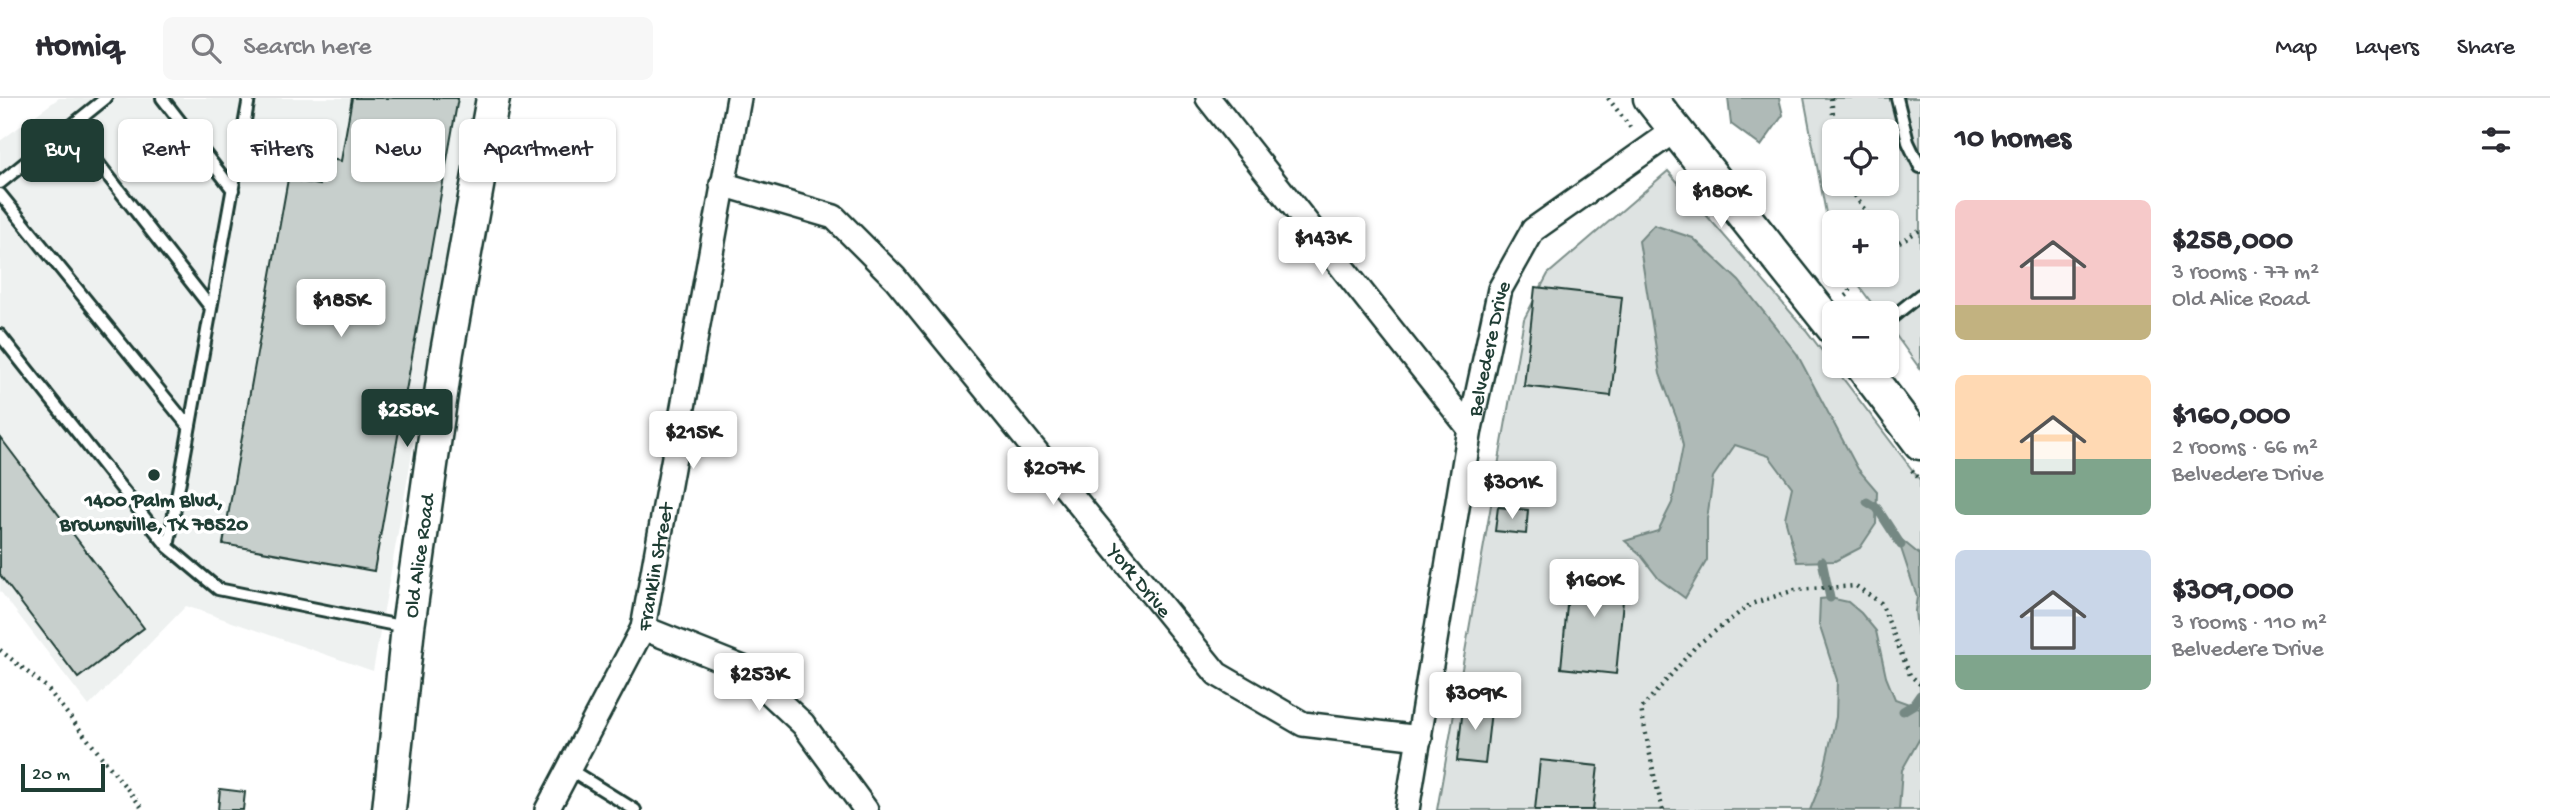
<!DOCTYPE html>
<meta charset="utf-8">
<style>
:root{--surface:#fff;--page:#f7f7f7;--text:#2b2b33;--muted:#7c7c81;--line:#e1e1e2;--accent:#1f3d34}
body{margin:0;font-family:"Gochi Hand",sans-serif;background:var(--page);color:var(--text);height:100vh;display:flex;flex-direction:column;font-size:26px;white-space:nowrap}
*{box-sizing:border-box;margin:0}
p{font-size:23px;color:var(--muted)}
.icon{flex:none;width:38px;height:38px;fill:none;stroke:currentColor;stroke-width:2;stroke-linecap:round;stroke-linejoin:round}
.map{position:relative;flex:1;overflow:hidden}
.details{display:flex;flex-direction:column;background:var(--surface);width:630px}
.details>*{flex:none}
.banner{position:absolute;left:21px;top:21px;width:665px;height:63px;display:flex;gap:14px}
.controls{position:absolute;left:1822px;top:21px;display:grid;gap:14px}
.controls a{display:grid;place-items:center;width:77px;height:77px;border-radius:10px;background:var(--surface);box-shadow:0 2px 5px #0004;font-size:35px}
.scale{position:absolute;left:21px;bottom:18px;width:84px;box-sizing:border-box;padding-left:7px;border:4px solid #1f3d34;border-top:0;font-size:19px;line-height:24px;white-space:nowrap;color:#1f3d34;-webkit-text-stroke:5px #fff;paint-order:stroke}
.price{position:absolute;translate:-50% -60px;padding:0 16px;border-radius:7px;background:#fff;color:#222;font-size:23px;line-height:46px;filter:drop-shadow(0 2px 4px #0008)}
.price::after{content:'';position:absolute;left:50%;top:42px;width:21px;height:16px;margin-left:-10px;background:inherit;clip-path:polygon(0 0,100% 0,50% 100%)}
.price.active{background:var(--accent);color:#fff}
ul{padding:0;list-style:none}
li{display:flex;align-items:center;gap:21px;height:175px;padding:0 35px}
li span{display:grid;place-items:center;flex:none;width:196px;height:140px;border-radius:10px;color:#555}
li>.icon{margin-inline-start:auto}
span .icon{width:84px;height:84px;fill:#fffc;stroke-width:1}
li b{font-size:30px}
h2{display:flex;justify-content:space-between;align-items:center;height:84px;padding:0 35px;font-size:30px}
.tag{padding:0 24px;border-radius:10px;background:var(--surface);box-shadow:0 2px 5px #0004;font-size:24px;line-height:63px}
.tag.active{background:var(--accent);color:#fff}
header{display:flex;align-items:center;gap:42px;box-sizing:border-box;height:98px;padding:0 35px;background:var(--surface);border-bottom:2px solid var(--line)}
header strong{font-size:33px}
nav{display:flex;gap:38px;margin-inline-start:auto;font-size:24px}
.search{width:490px;height:63px;background:var(--page);display:flex;align-items:center;gap:18px;box-sizing:border-box;padding:0 24px;border-radius:10px;color:var(--muted);font-size:26px}
main{display:flex;flex:1;min-height:0}
.map>svg:first-child{display:block}
</style>
<header>
<strong>Homiq</strong>
<div class="search"><svg class="icon" aria-label="search" viewBox="0 0 24 24"><circle cx="10" cy="10" r="6"/><path d="M15 15l6 6"/></svg>Search here</div>
<nav><a>Map</a><a>Layers</a><a>Share</a></nav>
</header>
<main>
<div class="map">
<svg width="1920" height="712" viewBox="0 0 1920 712">
<rect width="100%" height="100%" fill="#fff"/>
<filter id="ink" filterUnits="userSpaceOnUse"><feTurbulence type="fractalNoise" baseFrequency=".0143" numOctaves="2"/><feDisplacementMap in="SourceGraphic" scale="14" xChannelSelector="R" yChannelSelector="G"/><feConvolveMatrix kernelMatrix="1 2 1 2 8 2 1 2 1" color-interpolation-filters="sRGB"/></filter>
<g filter="url(#ink)">
<path fill="#eef1f0" d="M 59,0 L 476,0 L 373,573 L 186,508 L 89,608 L 0,493 L 0,43 Z"/>
<path fill="#dee3e2" stroke="#7e908b" stroke-width="2" fill-rule="evenodd" d="M 1804,0 L 1920,0 L 1920,271 L 1887,225 L 1886,215 L 1879,215 L 1851,177 L 1886,177 L 1886,124 L 1834,124 L 1833,152 ZM 1834,33 L 1886,33 L 1886,86 L 1834,86 Z
M 1668,73 L 1806,232 L 1920,382 L 1920,712 L 1437,712 L 1524,221 L 1548,176 Z"/>
<path fill="#afbab7" stroke="#758883" stroke-width="2" d="M 1728,0 L 1779,0 L 1783,17 L 1761,48 L 1731,26 Z
M 1654,127 L 1693,140 L 1739,183 L 1797,256 L 1858,371 L 1877,393 L 1876,426 L 1860,450 L 1835,463 L 1797,464 L 1785,420 L 1792,389 L 1769,358 L 1735,347 L 1713,379 L 1707,421 L 1707,462 L 1685,500 L 1659,481 L 1639,455 L 1625,443 L 1658,433 L 1672,405 L 1683,348 L 1678,324 L 1660,276 L 1639,143 Z
M 1897,438 L 1920,457 L 1920,557 L 1915,513 L 1917,499 Z
M 1830,500 L 1848,504 L 1861,515 L 1876,533 L 1886,579 L 1895,601 L 1920,610 L 1920,640 L 1902,672 L 1899,712 L 1810,712 L 1821,685 L 1836,619 L 1837,582 L 1819,526 L 1820,501 Z"/>
<g fill="none" stroke-linecap="round" stroke-linejoin="round">
<path stroke="#758883" stroke-width="9" d="M 1867,404 L 1877,410 L 1901,447
M 1822,463 L 1830,500
M 1903,613 L 1913,607 L 1920,597"/>
</g>
<path fill="#c7cfcc" stroke="#1f3d34" stroke-width="2" d="M 352,0 L 458,0 L 374,473 L 223,446 L 288,81 L 320,87 L 325,60 L 341,63 Z
M 1535,189 L 1622,199 L 1611,298 L 1524,288 Z
M 0,339 L 144,530 L 78,580 L 0,477 Z
M 1498,409 L 1528,412 L 1526,436 L 1495,433 Z
M 1571,466 L 1626,471 L 1616,576 L 1561,570 Z
M 1464,601 L 1492,604 L 1485,666 L 1457,663 Z
M 1540,662 L 1598,668 L 1593,712 L 1535,712 Z
M 220,691 L 245,694 L 243,712 L 218,712 Z"/>
<g fill="none" stroke-linecap="round" stroke-linejoin="round">
<g stroke="#1f3d34" stroke-width="16">
<path id="lane" d="M 162,0 L 233,92
M 1897,0 L 1908,44 L 1920,69
M 70,29 L 211,210
M 0,85 L 106,0
M 0,96 L 189,329
M 1886,224 L 1920,197
M 0,237 L 168,449 L 218,491 L 405,529
M 168,449 L 249,0
M 569,671 L 635,712"/>
</g>
<g stroke="#1f3d34" stroke-width="28">
<g id="street">
<path d="M 1208,0 L 1470,331"/>
<path id="s1" d="M 722,86 L 834,119 L 895,180 L 1217,576 L 1303,626 L 1420,640"/>
<path d="M 643,530 L 743,570 L 803,626 L 866,712"/>
<path id="s2" d="M 547,712 L 643,530 L 739,0"/>
<path id="s3" d="M 1407,712 L 1470,331 L 1500,191 L 1533,132 L 1675,32"/>
</g>
</g>
<g stroke="#1f3d34" stroke-width="37">
<g id="secondary">
<path d="M 1650,0 L 1834,231"/>
<path d="M 1862,268 L 1920,345"/>
<path id="s4" d="M 389,712 L 408,529 L 447,254 L 493,0"/>
</g>
</g>
<path stroke="#1f3d34" stroke-width="4.5" stroke-dasharray="2 5" stroke-linecap="butt" d="M 1608,0 L 1633,33
M 1831,0 L 1835,33
M 1847,86 L 1873,124
M 1886,139 L 1899,144 L 1920,132
M 1846,198 L 1850,195 L 1850,177
M 1912,372 L 1920,382
M 0,552 L 46,589 L 144,712
M 1663,712 L 1655,682 L 1641,611 L 1697,547 L 1751,506 L 1795,492 L 1856,488 L 1881,505 L 1910,577 L 1920,586"/>
<use href="#lane" stroke="#fff" stroke-width="10"/>
<use href="#street" stroke="#fff" stroke-width="23"/>
<use href="#secondary" stroke="#fff" stroke-width="32"/>
</g>
</g>
<circle fill="#1f3d34" stroke="#fff" stroke-width="2.5" cx="154" cy="377" r="7"/>
<g text-anchor="middle" stroke-width="7" stroke-linejoin="round" paint-order="stroke">
<g font-size="21" fill="#1f3d34" stroke="#fff">
<text dy="7" stroke="none"><textPath href="#s3" startOffset="469">Belvedere Drive</textPath></text>
<text dy="7" stroke="none"><textPath href="#s4" startOffset="256">Old Alice Road</textPath></text>
<text dy="7" stroke="none"><textPath href="#s2" startOffset="268">Franklin Street</textPath></text>
<text dy="7" stroke="none"><textPath href="#s1" startOffset="592">York Drive</textPath></text>
</g>
<g font-size="21" font-weight="bold" fill="#1f3d34" stroke="#fff">
<text x="154" y="408">1400 Palm Blvd,<tspan x="154" dy="24">Brownsville, TX 78520</tspan></text>
</g>
</g>
</svg>
<div class="controls">
<a><svg class="icon" aria-label="locate" viewBox="0 0 24 24"><circle cx="12" cy="12" r="6"/><path d="M12 2v4M12 18v4M2 12h4M18 12h4"/></svg></a>
<a>+</a>
<a>−</a>
</div>
<div class="scale">20 m</div>
<b class="price" style="left:1721px;top:132px">$180K</b>
<b class="price" style="left:1322px;top:179px">$143K</b>
<b class="price" style="left:341px;top:241px">$185K</b>
<b class="price active" style="left:407px;top:351px">$258K</b>
<b class="price" style="left:693px;top:373px">$215K</b>
<b class="price" style="left:1053px;top:409px">$207K</b>
<b class="price" style="left:1512px;top:423px">$301K</b>
<b class="price" style="left:1594px;top:521px">$160K</b>
<b class="price" style="left:759px;top:615px">$253K</b>
<b class="price" style="left:1475px;top:634px">$309K</b>
<div class="banner">
<a class="tag active">Buy</a>
<a class="tag">Rent</a>
<a class="tag">Filters</a>
<a class="tag">New</a>
<a class="tag">Apartment</a>
</div>
</div>
<section class="details">
<h2>10 homes<svg class="icon" aria-label="filters" viewBox="0 0 24 24"><path d="M4 7h16M4 17h16"/><circle cx="9" cy="7" r="2"/><circle cx="15" cy="17" r="2"/></svg></h2>
<ul>
<li><span style="background:linear-gradient(#f6c9c9 75%,#c2b280 0)"><svg class="icon" aria-label="home" viewBox="0 0 24 24"><path d="M3 11l9-7 9 7M6 9v11h12V9"/></svg></span><div><b>$258,000</b><p>3 rooms · 77 m²</p><p>Old Alice Road</p></div></li>
<li><span style="background:linear-gradient(#ffd9b3 60%,#7fa58c 0)"><svg class="icon" aria-label="home" viewBox="0 0 24 24"><path d="M3 11l9-7 9 7M6 9v11h12V9"/></svg></span><div><b>$160,000</b><p>2 rooms · 66 m²</p><p>Belvedere Drive</p></div></li>
<li><span style="background:linear-gradient(#c9d6e8 75%,#7fa58c 0)"><svg class="icon" aria-label="home" viewBox="0 0 24 24"><path d="M3 11l9-7 9 7M6 9v11h12V9"/></svg></span><div><b>$309,000</b><p>3 rooms · 110 m²</p><p>Belvedere Drive</p></div></li>
</ul>
</section>
</main>
